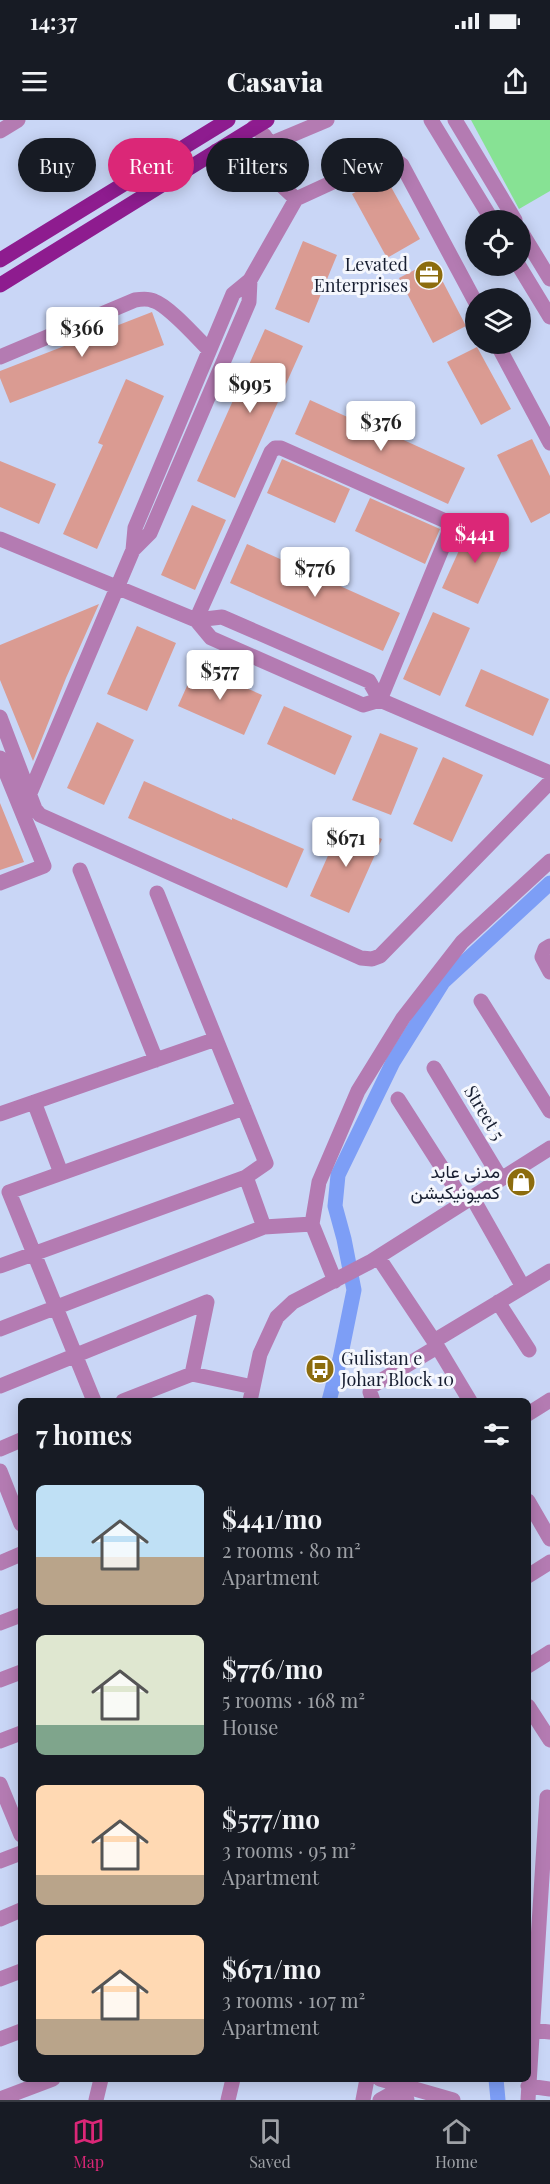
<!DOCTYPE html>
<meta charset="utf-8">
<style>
:root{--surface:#171b24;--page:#20242c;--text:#f1f3f6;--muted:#9ea1a6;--line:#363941;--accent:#db2777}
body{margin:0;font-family:"Playfair Display",Vazirmatn,serif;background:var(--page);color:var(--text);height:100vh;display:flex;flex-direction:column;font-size:22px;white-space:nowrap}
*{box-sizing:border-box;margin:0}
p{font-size:20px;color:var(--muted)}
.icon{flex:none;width:33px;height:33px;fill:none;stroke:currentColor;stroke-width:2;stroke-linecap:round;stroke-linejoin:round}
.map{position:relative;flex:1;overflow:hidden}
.side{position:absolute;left:18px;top:1278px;width:513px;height:684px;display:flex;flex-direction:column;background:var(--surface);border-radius:9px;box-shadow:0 3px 15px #0003}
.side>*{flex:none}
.top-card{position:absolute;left:18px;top:18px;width:514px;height:54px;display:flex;gap:12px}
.controls{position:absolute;left:465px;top:90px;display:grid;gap:12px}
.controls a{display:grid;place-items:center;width:66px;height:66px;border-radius:50%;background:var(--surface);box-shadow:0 3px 15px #0003;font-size:30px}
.price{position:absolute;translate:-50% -51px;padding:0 14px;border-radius:6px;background:#fff;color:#222;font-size:20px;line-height:39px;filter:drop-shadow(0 2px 3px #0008)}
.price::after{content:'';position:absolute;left:50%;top:36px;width:18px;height:14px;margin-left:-9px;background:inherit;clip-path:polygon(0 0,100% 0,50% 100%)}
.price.selected{background:var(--accent);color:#fff}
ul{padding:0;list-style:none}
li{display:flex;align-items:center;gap:18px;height:150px;padding:0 18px}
li span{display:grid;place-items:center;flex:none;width:168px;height:120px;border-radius:9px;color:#555}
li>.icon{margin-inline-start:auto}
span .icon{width:72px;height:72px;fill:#fffc;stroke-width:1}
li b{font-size:26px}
h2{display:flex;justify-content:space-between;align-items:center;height:72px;padding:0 18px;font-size:26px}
.pill{padding:0 21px;border-radius:27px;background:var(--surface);box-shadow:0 3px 15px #0003;font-size:21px;line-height:54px}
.pill.selected{background:var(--accent);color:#fff}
.status{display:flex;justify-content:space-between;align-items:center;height:42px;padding:0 30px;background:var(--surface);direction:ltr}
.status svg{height:16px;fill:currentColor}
header{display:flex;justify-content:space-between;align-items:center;height:78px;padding:0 18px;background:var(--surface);font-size:27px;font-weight:800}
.tabs{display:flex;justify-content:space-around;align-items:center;height:84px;border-top:2px solid var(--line);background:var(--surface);font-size:16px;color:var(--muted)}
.tabs a{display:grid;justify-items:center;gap:3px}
.tabs .selected{color:var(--accent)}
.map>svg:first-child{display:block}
</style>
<div class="status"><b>14:37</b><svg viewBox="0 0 49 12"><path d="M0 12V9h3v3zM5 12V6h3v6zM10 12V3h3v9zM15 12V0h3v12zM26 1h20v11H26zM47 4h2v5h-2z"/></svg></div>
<header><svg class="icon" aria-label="menu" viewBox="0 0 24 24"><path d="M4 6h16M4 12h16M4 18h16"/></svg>Casavia<svg class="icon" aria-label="share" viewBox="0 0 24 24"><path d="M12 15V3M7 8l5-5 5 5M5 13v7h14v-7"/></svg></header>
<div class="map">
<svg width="550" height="1980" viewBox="0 0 550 1980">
<rect width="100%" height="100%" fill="#c9d6f6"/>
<path fill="#87e294" d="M 471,0 L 550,0 L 550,71 L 519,89 Z"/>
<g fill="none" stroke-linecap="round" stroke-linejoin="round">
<path stroke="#7d9ef6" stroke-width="15" d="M 329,1281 L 340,1239 L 354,1170 L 344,1119 L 335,1086 L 338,1055 L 393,942 L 443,862 L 550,763
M 496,1959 L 498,1980"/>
</g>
<path fill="#da9b92" d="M 385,56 L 420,119 L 387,138 L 352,74 Z
M 303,121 L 337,135 L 309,203 L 275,189 Z
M 432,141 L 466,206 L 433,223 L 399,158 Z
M 152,192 L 164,225 L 10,283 L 0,258 L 0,251 Z
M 265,209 L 303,226 L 235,378 L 197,361 Z
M 477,227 L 511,289 L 481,305 L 447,242 Z
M 126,259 L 164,276 L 97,429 L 63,414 L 103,325 L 98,323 Z
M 310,280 L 396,319 L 397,317 L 465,348 L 448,384 L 295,314 Z
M 532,319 L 550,356 L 550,393 L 531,403 L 497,335 Z
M 282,339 L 350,369 L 335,403 L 267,373 Z
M 0,341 L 56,364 L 39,404 L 0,387 Z
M 370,378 L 440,409 L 425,444 L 355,411 Z
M 192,385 L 226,400 L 195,470 L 161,455 Z
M 471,404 L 507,420 L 478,484 L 442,468 Z
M 247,424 L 400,493 L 383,531 L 230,463 Z
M 99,484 L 66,558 L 33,641 L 0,560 L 0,525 Z
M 433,492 L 470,508 L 440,576 L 403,559 Z
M 137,506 L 176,523 L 147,591 L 107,574 Z
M 196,546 L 262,575 L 244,615 L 178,586 Z
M 481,549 L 549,579 L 533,616 L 465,586 Z
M 284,586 L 352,616 L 335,655 L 267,624 Z
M 97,602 L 134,620 L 104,685 L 67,668 Z
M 380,613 L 418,628 L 391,695 L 352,680 Z
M 443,637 L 483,655 L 452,722 L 413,704 Z
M 144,661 L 232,700 L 232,698 L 304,729 L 287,768 L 128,698 Z
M 0,683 L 24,742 L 0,750 Z
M 343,702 L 382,719 L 349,793 L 310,776 Z"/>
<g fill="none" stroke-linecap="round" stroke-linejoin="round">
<path stroke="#b47bb2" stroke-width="15" d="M 431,0 L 492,100
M 455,0 L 515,100
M 254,7 L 264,15 L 270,24 L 269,37 L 262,47 L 296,79
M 0,11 L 18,0
M 270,24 L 327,0
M 216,31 L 236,48 L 257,52 L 262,47
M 520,110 L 550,159
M 519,146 L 550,197
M 497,224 L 550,323
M 0,237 L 135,180 C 141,179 148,178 154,181 C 169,186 197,218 209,230
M 0,419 L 196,500 L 211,518 L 363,585 L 380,580
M 133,430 L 150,413 L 249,182 L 250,160
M 196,500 L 271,332 L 275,328 L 281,328 L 450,403 L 451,407 L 380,580
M 196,500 L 222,497 L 369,561 L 380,580 L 550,653
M 0,597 L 35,689 L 40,695 L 361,838 L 372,839 L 380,836 L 550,662
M 0,638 L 44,746 L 0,763
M 30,673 L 133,430 L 135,408 L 233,174 L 250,160 L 296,79 L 385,38 L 394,39 L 402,45 L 476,183
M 80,750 L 156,940
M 157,773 L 266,1043 L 246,1057 L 264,1107 L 312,1104 L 335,1161
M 550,826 L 545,829 L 542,837 L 550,852
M 481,881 L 550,991
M 434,948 L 501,1059
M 398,979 L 464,1082
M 34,982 L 61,1053
M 0,994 L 216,919
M 472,1077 L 523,1167
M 312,1104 L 319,1062 L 358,971 L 403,898 L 462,822 L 550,741
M 378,1137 L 434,1221 L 470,1281
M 0,1146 L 246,1057
M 498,1182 L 529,1230
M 0,1209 L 264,1107
M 434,1221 L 550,1151
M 192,1254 L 207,1182
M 0,1266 L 207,1182
M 94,1281 L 9,1072 L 244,988
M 123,1281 L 192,1254 L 253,1267
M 250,1281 L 260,1234 L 277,1197 L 293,1182 L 370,1142 L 550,1028
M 373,1281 L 370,1272 L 372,1266 L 437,1227
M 528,1294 L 550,1280
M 0,1329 L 21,1320
M 0,1351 L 21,1404
M 528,1381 L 550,1419
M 0,1443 L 21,1434
M 528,1456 L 550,1442
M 0,1503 L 21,1495
M 528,1546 L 550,1532
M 0,1560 L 21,1552
M 528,1586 L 550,1620
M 0,1621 L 21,1613
M 0,1664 L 21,1715
M 0,1741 L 21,1733
M 0,1799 L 21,1790
M 0,1859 L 21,1851
M 531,1910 L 550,1912
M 0,1919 L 21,1911
M 380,1959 L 453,1980
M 528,1966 L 550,1969
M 0,1979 L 53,1959
M 96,1980 L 101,1959
M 228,1980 L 233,1959
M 363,1980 L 367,1959
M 380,1980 L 389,1975 L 407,1980
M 528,1980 L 547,1677"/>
<path stroke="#8e1c8f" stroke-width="15" d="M 0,140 L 228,0
M 0,165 L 267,0"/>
</g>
<defs>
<g id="office-disc" transform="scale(1.5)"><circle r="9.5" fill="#8c6c0e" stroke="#f5f7fd"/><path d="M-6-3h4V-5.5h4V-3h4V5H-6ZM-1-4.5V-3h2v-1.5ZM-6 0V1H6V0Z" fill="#fff"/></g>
<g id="shop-disc" transform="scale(1.5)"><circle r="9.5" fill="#8c6c0e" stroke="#f5f7fd"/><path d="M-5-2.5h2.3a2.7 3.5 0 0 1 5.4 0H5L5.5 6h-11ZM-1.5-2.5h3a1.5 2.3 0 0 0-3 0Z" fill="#fff"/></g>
<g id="bus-disc" transform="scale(1.5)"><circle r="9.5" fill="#8c6c0e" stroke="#f5f7fd"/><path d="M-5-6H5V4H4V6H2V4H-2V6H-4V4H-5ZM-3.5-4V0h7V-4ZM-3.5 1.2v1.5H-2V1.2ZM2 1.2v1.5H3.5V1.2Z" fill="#fff"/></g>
</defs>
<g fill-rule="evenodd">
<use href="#office-disc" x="429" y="155"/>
<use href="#shop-disc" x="521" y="1062"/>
<use href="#bus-disc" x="320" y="1249"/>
</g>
<g text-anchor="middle" stroke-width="6" stroke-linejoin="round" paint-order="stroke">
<g font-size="18" fill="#171e31" stroke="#f5f7fd" text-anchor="end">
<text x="408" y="151">Levated<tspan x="408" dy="21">Enterprises</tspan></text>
<text x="500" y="1058">مدنی عابد<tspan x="500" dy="21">کمیونیکیشن</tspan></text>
<text x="341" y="1245" text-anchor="start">Gulistan e<tspan x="341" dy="21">Johar Block 10</tspan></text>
</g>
<g font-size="18" fill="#171e31" stroke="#f5f7fd">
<text transform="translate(484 993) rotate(59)" y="6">Street 5</text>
</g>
</g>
</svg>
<div class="controls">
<a><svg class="icon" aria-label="locate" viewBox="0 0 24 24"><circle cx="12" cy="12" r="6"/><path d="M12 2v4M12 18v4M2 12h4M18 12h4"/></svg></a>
<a><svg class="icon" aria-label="layers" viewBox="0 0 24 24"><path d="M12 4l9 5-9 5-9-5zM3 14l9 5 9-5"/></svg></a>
</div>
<b class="price" style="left:82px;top:238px">$366</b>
<b class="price" style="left:250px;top:294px">$995</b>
<b class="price" style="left:381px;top:332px">$376</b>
<b class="price selected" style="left:475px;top:444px">$441</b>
<b class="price" style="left:315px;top:478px">$776</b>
<b class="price" style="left:220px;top:581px">$577</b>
<b class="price" style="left:346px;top:748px">$671</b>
<div class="top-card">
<a class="pill">Buy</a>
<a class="pill selected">Rent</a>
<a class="pill">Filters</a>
<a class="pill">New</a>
</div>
<section class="side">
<h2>7 homes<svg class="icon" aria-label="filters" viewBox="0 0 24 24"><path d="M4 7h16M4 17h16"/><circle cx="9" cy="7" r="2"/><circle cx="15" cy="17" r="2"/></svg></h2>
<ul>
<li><span style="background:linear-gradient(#bfe0f5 60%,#b9a48a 0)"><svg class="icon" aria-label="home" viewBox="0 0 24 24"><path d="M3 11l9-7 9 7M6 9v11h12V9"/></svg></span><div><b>$441/mo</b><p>2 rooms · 80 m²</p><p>Apartment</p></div></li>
<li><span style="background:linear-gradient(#dfe7d0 75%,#7fa58c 0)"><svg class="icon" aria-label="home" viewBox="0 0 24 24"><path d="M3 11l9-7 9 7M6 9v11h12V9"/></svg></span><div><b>$776/mo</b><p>5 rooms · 168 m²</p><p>House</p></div></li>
<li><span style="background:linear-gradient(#ffd9b3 75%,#b9a48a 0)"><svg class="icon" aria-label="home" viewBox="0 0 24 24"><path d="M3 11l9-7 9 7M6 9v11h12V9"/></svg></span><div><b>$577/mo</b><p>3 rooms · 95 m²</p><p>Apartment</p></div></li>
<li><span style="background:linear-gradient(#ffd9b3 70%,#b9a48a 0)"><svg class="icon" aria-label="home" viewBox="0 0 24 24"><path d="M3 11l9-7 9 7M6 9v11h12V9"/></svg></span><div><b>$671/mo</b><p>3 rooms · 107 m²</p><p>Apartment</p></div></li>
</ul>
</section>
</div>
<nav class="tabs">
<a class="selected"><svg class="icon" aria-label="map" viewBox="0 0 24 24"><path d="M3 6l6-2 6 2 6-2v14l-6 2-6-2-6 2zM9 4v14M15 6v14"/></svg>Map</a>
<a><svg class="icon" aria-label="saved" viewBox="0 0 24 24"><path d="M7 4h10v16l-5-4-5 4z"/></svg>Saved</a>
<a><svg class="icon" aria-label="home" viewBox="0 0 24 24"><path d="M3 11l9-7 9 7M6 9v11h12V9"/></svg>Home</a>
</nav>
